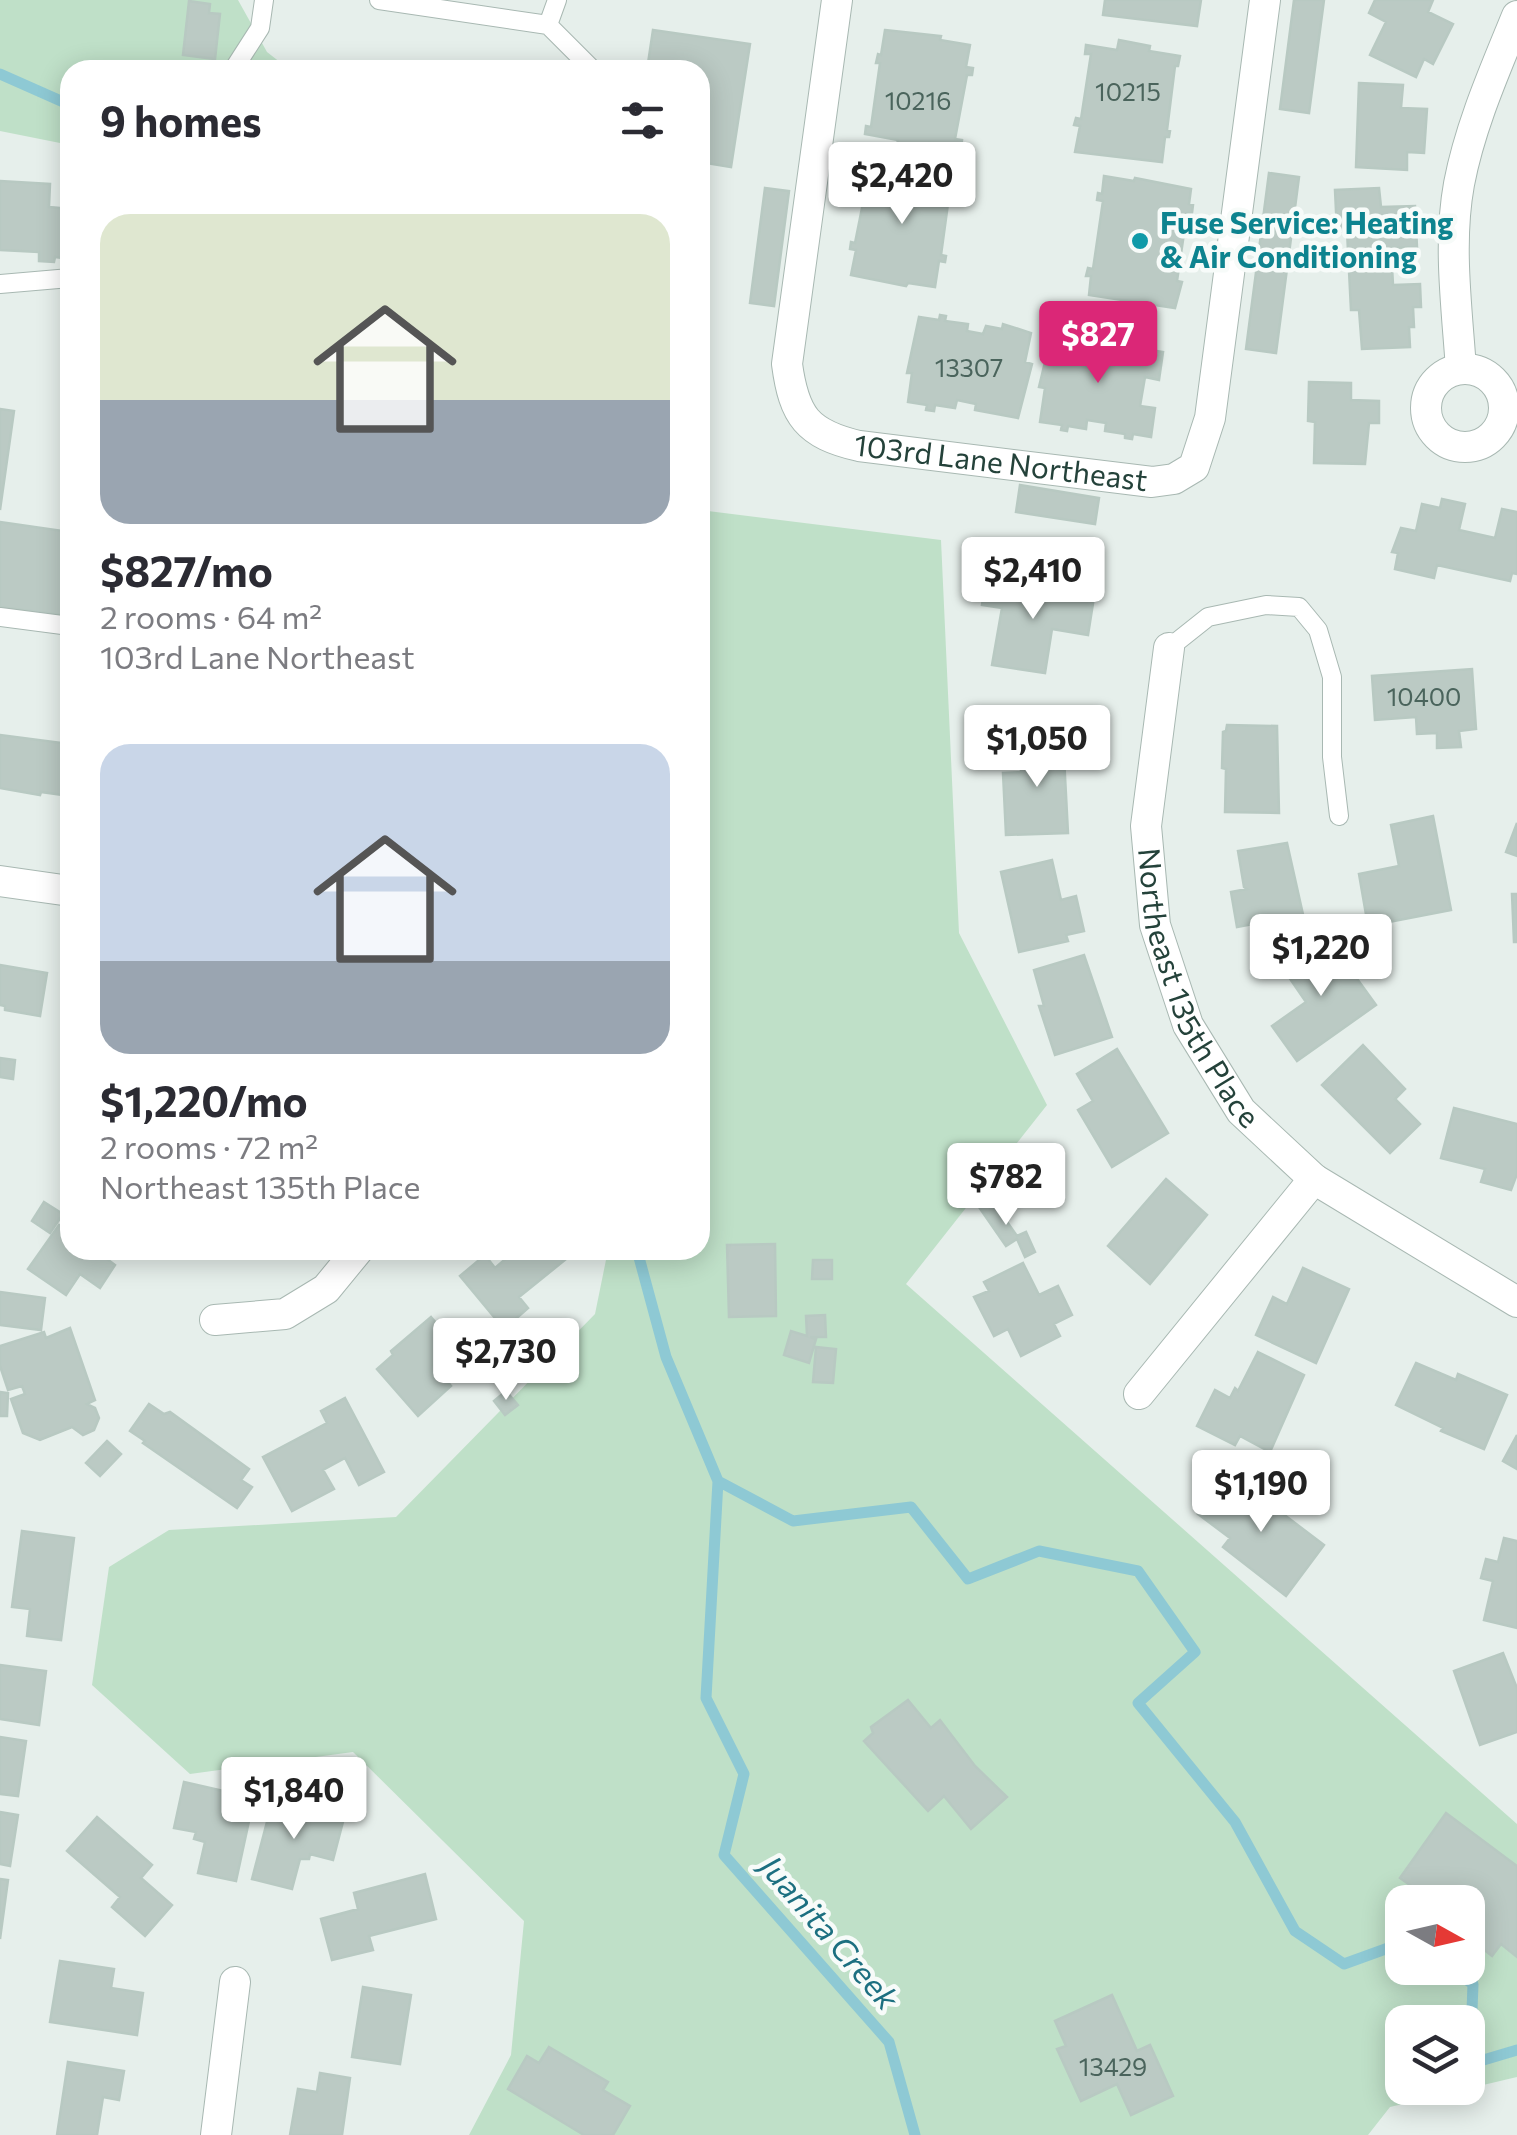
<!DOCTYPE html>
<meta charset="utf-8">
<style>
:root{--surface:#fff;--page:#f7f7f7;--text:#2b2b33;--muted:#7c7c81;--accent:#db2777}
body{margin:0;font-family:Commissioner,sans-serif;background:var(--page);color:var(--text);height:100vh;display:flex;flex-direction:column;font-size:38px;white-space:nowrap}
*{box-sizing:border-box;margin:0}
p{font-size:32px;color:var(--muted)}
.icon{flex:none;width:55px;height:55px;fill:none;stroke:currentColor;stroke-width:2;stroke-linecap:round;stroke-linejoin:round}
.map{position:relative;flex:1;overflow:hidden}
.drawer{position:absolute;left:60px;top:60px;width:650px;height:1200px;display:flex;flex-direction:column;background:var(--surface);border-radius:30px;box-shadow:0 5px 25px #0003}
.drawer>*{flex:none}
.needle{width:65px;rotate:98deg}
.buttons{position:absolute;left:1385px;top:1885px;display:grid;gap:20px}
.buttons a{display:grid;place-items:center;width:100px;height:100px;border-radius:20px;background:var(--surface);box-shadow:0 5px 25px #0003;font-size:50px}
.price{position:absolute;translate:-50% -85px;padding:0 22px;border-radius:10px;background:#fff;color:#222;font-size:32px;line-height:65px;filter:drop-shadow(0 2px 5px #0008)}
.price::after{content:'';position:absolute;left:50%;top:60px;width:30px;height:22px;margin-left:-15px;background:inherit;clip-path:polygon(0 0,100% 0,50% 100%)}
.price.active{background:var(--accent);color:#fff}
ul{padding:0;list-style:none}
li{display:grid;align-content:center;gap:20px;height:530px;padding:0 40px}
li span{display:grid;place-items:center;height:310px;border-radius:30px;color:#555}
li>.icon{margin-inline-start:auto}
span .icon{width:180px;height:180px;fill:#fffc;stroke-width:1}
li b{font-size:42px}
h2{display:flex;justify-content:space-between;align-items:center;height:120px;padding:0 40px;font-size:42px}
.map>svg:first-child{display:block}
</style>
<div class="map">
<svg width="1517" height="2135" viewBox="0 0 1517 2135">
<rect width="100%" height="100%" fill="#e6efeb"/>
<path fill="#bfe0c8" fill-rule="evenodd" d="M 0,0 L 238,0 L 267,52 L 290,70 L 70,70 L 70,145 L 0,131 Z
M 700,510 L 941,540 L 959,933 L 1047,1105 L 906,1284 L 1517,1824 L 1517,2077 L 1390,2107 L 1368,2135 L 469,2135 L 511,2055 L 524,1921 L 353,1752 L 190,1774 L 92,1685 L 109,1567 L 169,1530 L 396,1517 L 595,1314 L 608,1250 L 700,1250 ZM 1402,1902 L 1468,1902 L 1468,1968 L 1402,1968 ZM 1402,2022 L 1468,2022 L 1468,2088 L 1402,2088 Z"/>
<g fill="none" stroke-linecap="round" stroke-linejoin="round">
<path stroke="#8ec9d4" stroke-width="11" d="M 0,74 L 70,105
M 637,1250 L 666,1357 L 718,1481 L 706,1698 L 744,1774 L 724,1855 L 889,2042 L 915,2135
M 718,1481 L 793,1521 L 911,1507 L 968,1579 L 1039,1551 L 1138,1571 L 1195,1652 L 1138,1703 L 1235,1822 L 1295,1931 L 1344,1964 L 1402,1943
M 1449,1968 L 1473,1984 L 1470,2064 L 1517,2050"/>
</g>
<path fill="#bbcac4" stroke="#b8c9c2" stroke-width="2.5" d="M 1105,0 L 1201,0 L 1197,26 L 1103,15 Z
M 1294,0 L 1324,0 L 1309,113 L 1280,109 Z
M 1375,0 L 1433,0 L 1428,12 L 1453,24 L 1433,64 L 1424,59 L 1416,77 L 1370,55 L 1386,22 L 1369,13 Z
M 189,1 L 210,4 L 209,13 L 220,14 L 215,59 L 183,55 Z
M 653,30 L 750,44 L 731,167 L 700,162 L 700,70 L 647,70 Z
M 885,30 L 941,36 L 940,40 L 970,45 L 966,67 L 973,68 L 972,75 L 967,75 L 955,139 L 962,140 L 961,149 L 929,143 L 927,152 L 896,147 L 898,140 L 865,134 L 866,126 L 871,127 L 880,63 L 876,63 L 878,54 L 881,55 Z
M 1119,40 L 1150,46 L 1149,51 L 1180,56 L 1178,66 L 1175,66 L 1167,130 L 1170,131 L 1169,137 L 1165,137 L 1162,162 L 1075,152 L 1080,126 L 1074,125 L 1076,118 L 1081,119 L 1091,54 L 1085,54 L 1086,45 L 1117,50 Z
M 1359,83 L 1403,85 L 1401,108 L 1427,109 L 1424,153 L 1407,152 L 1407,170 L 1356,167 Z
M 895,165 L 925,172 L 924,176 L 956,183 L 955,191 L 950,189 L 941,255 L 946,256 L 945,262 L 939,261 L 935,287 L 908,283 L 906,286 L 851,275 L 856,250 L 850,249 L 851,242 L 855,243 L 868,178 L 861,176 L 863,167 L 893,173 Z
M 1269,173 L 1299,177 L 1276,353 L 1246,349 Z
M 1104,176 L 1134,181 L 1135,178 L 1191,189 L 1189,204 L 1193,205 L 1192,213 L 1187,213 L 1177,281 L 1182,282 L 1175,308 L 1089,295 L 1091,276 L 1086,276 L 1088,268 L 1093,269 L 1103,201 L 1097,200 L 1098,193 L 1102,194 Z
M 0,181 L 50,184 L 49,207 L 70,209 L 70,259 L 55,257 L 54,262 L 39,261 L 39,252 L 0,250 Z
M 765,188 L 789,191 L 774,306 L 750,303 Z
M 1379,188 L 1381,207 L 1415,206 L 1417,247 L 1391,248 L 1393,285 L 1420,284 L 1421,307 L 1413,307 L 1414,327 L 1409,327 L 1410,347 L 1362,349 L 1359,310 L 1351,310 L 1347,231 L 1337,232 L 1335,190 Z
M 940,315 L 946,316 L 945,321 L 968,324 L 967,331 L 983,334 L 986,326 L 1002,329 L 1003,324 L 1031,333 L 1025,362 L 1032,364 L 1018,418 L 975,410 L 976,404 L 957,400 L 955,408 L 935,405 L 934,411 L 926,410 L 927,405 L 908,402 L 912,373 L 907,373 L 919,317 L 939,320 Z
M 1074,335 L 1081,336 L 1080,340 L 1098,342 L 1097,350 L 1114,353 L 1116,345 L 1137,348 L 1137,344 L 1144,346 L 1144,349 L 1163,352 L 1159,380 L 1145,377 L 1140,406 L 1155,408 L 1151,437 L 1133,434 L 1132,439 L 1125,438 L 1125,434 L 1105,431 L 1106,423 L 1087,420 L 1086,429 L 1068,426 L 1067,431 L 1061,430 L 1062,425 L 1040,422 L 1045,388 L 1039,387 L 1051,337 L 1072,340 Z
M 1309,382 L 1351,383 L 1351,400 L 1379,401 L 1379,423 L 1369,423 L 1365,464 L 1314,463 L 1315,422 L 1308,421 Z
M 0,409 L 14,411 L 0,510 Z
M 1020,485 L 1099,498 L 1095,524 L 1016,512 Z
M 1442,499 L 1465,504 L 1459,530 L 1495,538 L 1502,509 L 1517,512 L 1517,574 L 1512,573 L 1510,581 L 1437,565 L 1434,578 L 1395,569 L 1398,553 L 1392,552 L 1401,528 L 1416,531 L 1422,504 L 1440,508 Z
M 0,522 L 70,532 L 70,616 L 0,607 Z
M 986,580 L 1094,597 L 1088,635 L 1052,629 L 1045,673 L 992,665 L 1002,608 L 982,605 Z
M 1472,669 L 1476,729 L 1459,731 L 1461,747 L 1437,748 L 1437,733 L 1417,734 L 1416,717 L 1375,720 L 1372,676 Z
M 1227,725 L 1277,726 L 1279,813 L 1225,812 L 1226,769 L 1222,768 L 1223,732 L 1226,731 Z
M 0,735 L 70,744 L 70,796 L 41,792 L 40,795 L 0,788 Z
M 1063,738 L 1068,833 L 1006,835 L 1003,773 L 1021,772 L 1019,740 Z
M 989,746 L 1006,747 L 1006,763 L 989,763 Z
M 1433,816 L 1451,910 L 1368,926 L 1359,874 L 1399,866 L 1391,825 Z
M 1517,823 L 1517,856 L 1506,852 Z
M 1287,843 L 1304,919 L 1253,928 L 1253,924 L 1237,927 L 1231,892 L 1247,889 L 1244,887 L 1238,851 Z
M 1052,860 L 1061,900 L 1076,896 L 1084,931 L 1066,935 L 1068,941 L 1019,952 L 1001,872 Z
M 1512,894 L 1517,894 L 1517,942 L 1514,942 Z
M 1326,936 L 1376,1005 L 1297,1061 L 1272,1026 L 1306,1002 L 1282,967 Z
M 1084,955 L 1112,1037 L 1055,1055 L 1039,1006 L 1044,1006 L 1034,970 Z
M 0,965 L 47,973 L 40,1016 L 5,1010 L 5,1006 L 0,1005 Z
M 1363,1045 L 1405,1089 L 1395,1099 L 1420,1124 L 1390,1153 L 1322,1085 Z
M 1117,1049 L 1168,1133 L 1112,1167 L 1078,1110 L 1093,1101 L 1077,1074 Z
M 0,1058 L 15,1060 L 13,1079 L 0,1077 Z
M 1454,1108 L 1517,1124 L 1517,1174 L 1511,1190 L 1481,1182 L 1485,1169 L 1441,1158 Z
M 1166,1179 L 1207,1215 L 1150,1284 L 1108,1246 Z
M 991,1199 L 1017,1236 L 1026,1232 L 1035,1252 L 1025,1257 L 1017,1239 L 1006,1246 L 979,1207 Z
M 44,1202 L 63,1214 L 50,1233 L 32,1221 Z
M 59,1225 L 70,1233 L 70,1250 L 107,1250 L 103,1256 L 115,1265 L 100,1288 L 80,1274 L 66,1295 L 28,1269 Z
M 775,1244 L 776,1316 L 729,1317 L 727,1245 Z
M 516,1250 L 576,1251 L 519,1297 L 528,1308 L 504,1329 L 460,1276 L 485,1255 L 495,1268 Z
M 813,1260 L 832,1260 L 832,1279 L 812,1279 Z
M 1023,1263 L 1039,1295 L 1058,1286 L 1072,1315 L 1054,1324 L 1060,1336 L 1021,1356 L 1008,1329 L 994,1336 L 974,1297 L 989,1291 L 984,1282 Z
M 1303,1268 L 1349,1289 L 1316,1363 L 1256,1335 L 1273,1297 L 1287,1304 Z
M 0,1292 L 45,1298 L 41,1330 L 0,1325 Z
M 825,1315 L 826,1337 L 810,1337 L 816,1339 L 809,1363 L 784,1355 L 791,1331 L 807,1336 L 806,1316 Z
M 431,1317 L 456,1346 L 433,1365 L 451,1386 L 418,1416 L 377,1369 L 393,1355 L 391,1351 Z
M 70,1328 L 95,1400 L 87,1404 L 95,1408 L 99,1418 L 94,1430 L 83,1435 L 72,1427 L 40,1440 L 23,1433 L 11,1399 L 25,1394 L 22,1386 L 8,1390 L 0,1366 L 0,1346 L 44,1332 L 46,1338 Z
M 816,1347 L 836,1349 L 833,1383 L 813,1382 Z
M 1258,1352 L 1304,1375 L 1270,1452 L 1240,1436 L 1235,1445 L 1197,1426 L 1215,1390 L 1230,1398 L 1235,1388 L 1238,1391 Z
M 1416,1363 L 1456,1380 L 1458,1374 L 1507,1395 L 1484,1449 L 1441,1431 L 1443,1428 L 1396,1405 Z
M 506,1391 L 518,1405 L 505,1415 L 494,1401 Z
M 0,1392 L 8,1393 L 7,1416 L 0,1416 Z
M 345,1398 L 384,1472 L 359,1485 L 345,1458 L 323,1470 L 334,1489 L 292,1511 L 263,1457 L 327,1423 L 321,1411 Z
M 149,1404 L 164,1414 L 170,1412 L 249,1469 L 241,1480 L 252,1487 L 237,1508 L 143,1443 L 145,1441 L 130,1431 Z
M 1517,1435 L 1517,1469 L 1503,1461 Z
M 107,1441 L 121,1454 L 100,1476 L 86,1463 Z
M 1229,1473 L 1324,1545 L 1286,1596 L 1223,1547 L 1230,1538 L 1198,1514 Z
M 22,1531 L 74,1538 L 61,1640 L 27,1636 L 30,1609 L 12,1607 Z
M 1504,1538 L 1517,1541 L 1517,1628 L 1484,1620 L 1493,1581 L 1481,1578 L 1486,1559 L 1498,1562 Z
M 1503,1653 L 1517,1688 L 1517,1732 L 1480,1745 L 1454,1671 Z
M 0,1665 L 46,1671 L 39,1725 L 0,1719 Z
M 908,1700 L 931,1728 L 940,1720 L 975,1766 L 1007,1797 L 971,1829 L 944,1796 L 928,1811 L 864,1741 L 873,1733 L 871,1727 Z
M 0,1737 L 26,1741 L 18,1796 L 0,1794 Z
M 184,1782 L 254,1798 L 236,1881 L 198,1873 L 205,1842 L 194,1839 L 196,1832 L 174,1828 Z
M 273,1799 L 344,1818 L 333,1860 L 310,1854 L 309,1859 L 300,1859 L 292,1889 L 252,1879 Z
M 0,1812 L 18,1815 L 10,1866 L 0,1864 Z
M 1446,1813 L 1517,1866 L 1517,1957 L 1501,1944 L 1492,1956 L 1468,1937 L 1468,1902 L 1434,1902 L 1400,1878 Z
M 97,1817 L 152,1865 L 141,1878 L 172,1905 L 145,1936 L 112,1907 L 120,1897 L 67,1851 Z
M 425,1874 L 436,1919 L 369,1936 L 373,1950 L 332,1960 L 321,1919 L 358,1909 L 354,1893 Z
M 0,1879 L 8,1880 L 0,1939 Z
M 60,1961 L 114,1969 L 111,1988 L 143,1993 L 137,2035 L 50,2022 Z
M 363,1987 L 411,1995 L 400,2064 L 352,2057 Z
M 1112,1995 L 1137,2051 L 1150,2045 L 1173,2096 L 1131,2115 L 1117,2084 L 1081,2101 L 1057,2049 L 1066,2046 L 1055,2021 Z
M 549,2047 L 608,2082 L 603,2090 L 630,2106 L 613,2135 L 584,2135 L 508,2089 L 527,2056 L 539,2063 Z
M 68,2062 L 124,2071 L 119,2100 L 103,2097 L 97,2135 L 57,2135 Z
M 320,2073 L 350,2078 L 342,2135 L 290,2135 L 298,2089 L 317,2092 Z"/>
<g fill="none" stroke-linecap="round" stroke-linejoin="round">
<g stroke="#a8b8b2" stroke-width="20">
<path id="service" d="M 379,0 L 548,25 L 593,70
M 548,25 L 557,0
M 233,70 L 260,28 L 264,0
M 0,284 L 70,278
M 0,617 L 70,626
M 1169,648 L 1208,617 L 1266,605 L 1299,607 L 1318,630 L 1332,677 L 1332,757 L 1339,816"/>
</g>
<g stroke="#a8b8b2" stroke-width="32">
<g id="minor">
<path id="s1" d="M 837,0 L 787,364 C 794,416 807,434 859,446 L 1152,482 L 1174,479 L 1194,467 L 1210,418 L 1265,0"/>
<circle cx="1465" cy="408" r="39"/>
<path d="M 1461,369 C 1457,309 1448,244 1459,184 C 1470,126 1495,70 1517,16"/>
<path id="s2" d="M 1169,648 L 1146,826 L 1155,925 L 1188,1025 L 1241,1111 L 1314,1179 L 1517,1302"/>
<path d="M 0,881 L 70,891"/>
<path d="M 215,1320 L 285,1314 L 326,1289 L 358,1250"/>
<path d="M 1139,1394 L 1314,1179"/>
<path d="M 216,2135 L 235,1982"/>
</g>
</g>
<use href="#service" stroke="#fff" stroke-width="18"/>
<use href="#minor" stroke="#fff" stroke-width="30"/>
</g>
<circle fill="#0f9aa8" stroke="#f7fbf9" stroke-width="4" cx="1140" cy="241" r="10"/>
<g text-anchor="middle" stroke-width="9" stroke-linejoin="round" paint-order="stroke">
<g font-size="25" fill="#4a645c">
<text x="1128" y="101">10215</text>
<text x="918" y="110">10216</text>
<text x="969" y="377">13307</text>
<text x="1424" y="706">10400</text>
<text x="1113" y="2076">13429</text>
</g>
<g font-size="30" font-weight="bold" fill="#0d838f" stroke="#f7fbf9" text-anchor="start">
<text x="1160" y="234">Fuse Service: Heating<tspan x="1160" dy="34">&amp; Air Conditioning</tspan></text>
</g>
<g font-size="30" fill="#24423a" stroke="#f7fbf9">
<text dy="10" stroke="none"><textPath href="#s1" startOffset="630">103rd Lane Northeast</textPath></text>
<text dy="10" stroke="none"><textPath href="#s2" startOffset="352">Northeast 135th Place</textPath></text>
</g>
<g font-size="32" font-style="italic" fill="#1c6f80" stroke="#f7fbf9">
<text transform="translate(829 1933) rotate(49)" y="11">Juanita Creek</text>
</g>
</g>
</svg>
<div class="buttons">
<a><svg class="needle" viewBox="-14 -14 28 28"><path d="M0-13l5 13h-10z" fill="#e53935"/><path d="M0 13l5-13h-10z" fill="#7c7c81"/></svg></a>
<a><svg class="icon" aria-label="layers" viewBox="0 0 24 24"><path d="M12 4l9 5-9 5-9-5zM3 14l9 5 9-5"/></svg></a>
</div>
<b class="price" style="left:902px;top:227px">$2,420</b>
<b class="price active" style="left:1098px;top:386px">$827</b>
<b class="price" style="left:1033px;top:622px">$2,410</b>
<b class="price" style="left:1037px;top:790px">$1,050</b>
<b class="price" style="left:1321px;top:999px">$1,220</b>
<b class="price" style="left:1006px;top:1228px">$782</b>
<b class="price" style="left:506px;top:1403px">$2,730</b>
<b class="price" style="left:1261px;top:1535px">$1,190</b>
<b class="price" style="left:294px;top:1842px">$1,840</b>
<section class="drawer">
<h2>9 homes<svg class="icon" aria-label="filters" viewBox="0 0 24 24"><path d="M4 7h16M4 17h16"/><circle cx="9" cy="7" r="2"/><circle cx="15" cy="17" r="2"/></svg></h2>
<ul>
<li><span style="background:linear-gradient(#dfe7d0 60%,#9aa5b1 0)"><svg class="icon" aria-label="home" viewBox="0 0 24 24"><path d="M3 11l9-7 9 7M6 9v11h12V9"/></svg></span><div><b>$827/mo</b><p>2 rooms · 64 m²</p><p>103rd Lane Northeast</p></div></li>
<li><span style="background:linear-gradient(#c9d6e8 70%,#9aa5b1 0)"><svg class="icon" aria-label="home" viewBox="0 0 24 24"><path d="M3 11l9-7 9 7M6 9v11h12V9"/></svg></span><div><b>$1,220/mo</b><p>2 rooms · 72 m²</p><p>Northeast 135th Place</p></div></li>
</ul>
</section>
</div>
